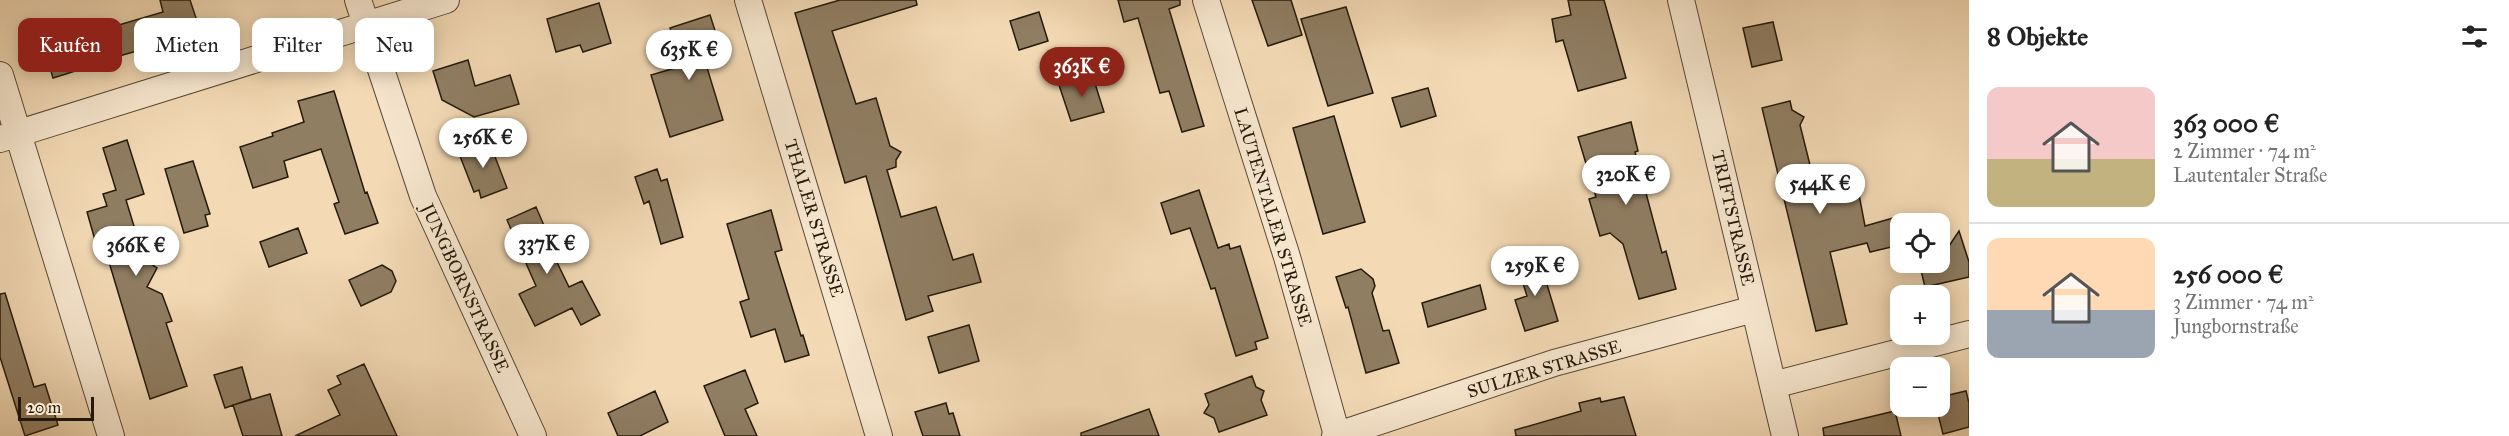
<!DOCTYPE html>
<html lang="de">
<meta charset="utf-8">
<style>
:root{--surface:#fff;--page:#f2f2f2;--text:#222;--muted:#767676;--line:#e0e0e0;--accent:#8f2418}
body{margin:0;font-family:"IM FELL Great Primer",serif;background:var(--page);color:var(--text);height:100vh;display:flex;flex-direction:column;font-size:22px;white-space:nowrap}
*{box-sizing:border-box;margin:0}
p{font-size:20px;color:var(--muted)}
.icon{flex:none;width:33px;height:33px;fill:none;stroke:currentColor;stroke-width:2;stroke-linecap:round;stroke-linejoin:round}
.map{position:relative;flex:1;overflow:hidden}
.panel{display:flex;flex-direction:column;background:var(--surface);width:540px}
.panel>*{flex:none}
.banner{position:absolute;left:18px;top:18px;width:570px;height:54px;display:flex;gap:12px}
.fabs{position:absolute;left:1890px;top:213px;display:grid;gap:12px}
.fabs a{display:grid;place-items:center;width:60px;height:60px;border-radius:12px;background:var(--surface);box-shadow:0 3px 15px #0003;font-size:30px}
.scale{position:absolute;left:18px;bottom:15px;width:76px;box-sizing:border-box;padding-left:6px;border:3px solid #241a0b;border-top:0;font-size:16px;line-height:21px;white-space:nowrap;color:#241a0b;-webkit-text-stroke:4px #f7e7cf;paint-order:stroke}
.price{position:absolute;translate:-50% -51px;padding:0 14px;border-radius:21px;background:#fff;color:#222;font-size:20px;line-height:39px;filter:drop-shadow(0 2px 3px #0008)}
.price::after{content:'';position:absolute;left:50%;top:36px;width:18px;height:14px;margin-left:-9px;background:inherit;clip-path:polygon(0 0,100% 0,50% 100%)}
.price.current{background:var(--accent);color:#fff}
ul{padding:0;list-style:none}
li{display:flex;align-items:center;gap:18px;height:150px;padding:0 18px}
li+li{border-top:2px solid var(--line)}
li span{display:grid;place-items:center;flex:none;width:168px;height:120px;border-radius:12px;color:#555}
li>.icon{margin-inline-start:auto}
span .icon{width:72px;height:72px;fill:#fffc;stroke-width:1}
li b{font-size:26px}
h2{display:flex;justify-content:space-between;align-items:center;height:72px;padding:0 18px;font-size:26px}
.pill{padding:0 21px;border-radius:12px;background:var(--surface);box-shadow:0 3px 15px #0003;font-size:21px;line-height:54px}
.pill.current{background:var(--accent);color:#fff}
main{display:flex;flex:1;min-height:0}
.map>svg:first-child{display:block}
</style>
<main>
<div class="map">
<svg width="1969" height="436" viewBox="0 0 1969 436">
<rect width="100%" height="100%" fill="#f3dab5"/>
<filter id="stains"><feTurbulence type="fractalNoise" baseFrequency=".00333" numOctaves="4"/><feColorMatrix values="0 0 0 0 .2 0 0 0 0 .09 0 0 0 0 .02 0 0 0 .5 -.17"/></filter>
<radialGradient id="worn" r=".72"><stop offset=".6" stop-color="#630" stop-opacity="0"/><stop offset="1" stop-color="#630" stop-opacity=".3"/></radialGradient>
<path fill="#907e63" stroke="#241a0b" stroke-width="1.5" d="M 160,0 L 190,0 L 201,33 L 87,65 L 88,67 L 53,78 L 44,47 L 163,12 Z
M 840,0 L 916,0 L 917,5 L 832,31 L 856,104 L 876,98 L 890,146 L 901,152 L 896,160 L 896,167 L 887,170 L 901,217 L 936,207 L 953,260 L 973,254 L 981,282 L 928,296 L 933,311 L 906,320 L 866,176 L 845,183 L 795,13 Z
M 1118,0 L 1180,0 L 1180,5 L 1169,9 L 1204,126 L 1182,132 L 1169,91 L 1160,93 L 1138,18 L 1124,22 Z
M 1252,0 L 1291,0 L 1302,35 L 1268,46 Z
M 1568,0 L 1604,0 L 1626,78 L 1578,91 L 1563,40 L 1556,42 L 1552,19 L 1571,15 Z
M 599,3 L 611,43 L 583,52 L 580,45 L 556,52 L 547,19 Z
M 1346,7 L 1373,93 L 1328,106 L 1301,19 Z
M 1039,12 L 1048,41 L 1019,50 L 1010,21 Z
M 710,15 L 719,43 L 701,48 L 723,120 L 670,137 L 651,75 L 682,66 L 670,28 Z
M 1773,22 L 1782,60 L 1752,67 L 1743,28 Z
M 468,60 L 475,86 L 510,75 L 519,104 L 474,117 L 442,100 L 433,71 Z
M 1092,74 L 1104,112 L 1071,121 L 1059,85 Z
M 1428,88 L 1436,116 L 1401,127 L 1392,98 Z
M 334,91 L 365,193 L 367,192 L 378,223 L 345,234 L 334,204 L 339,202 L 321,149 L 284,161 L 288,177 L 253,188 L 240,147 L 273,136 L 272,133 L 304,122 L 298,101 Z
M 1790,101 L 1792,110 L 1804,117 L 1800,125 L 1812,173 L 1841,167 L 1846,187 L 1857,184 L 1865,226 L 1900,216 L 1900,245 L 1870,252 L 1867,243 L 1830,252 L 1847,324 L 1816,331 L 1762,108 Z
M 1334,116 L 1365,222 L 1323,234 L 1293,128 Z
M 1631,122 L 1638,151 L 1635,152 L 1662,253 L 1666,251 L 1676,289 L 1639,299 L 1623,244 L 1610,233 L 1600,236 L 1589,199 L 1596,197 L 1578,137 Z
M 127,140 L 144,194 L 126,200 L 144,259 L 157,268 L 147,287 L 162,294 L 172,321 L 166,323 L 187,386 L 150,399 L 106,252 L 99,254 L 87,212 L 107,206 L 103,194 L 116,190 L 103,148 Z
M 489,141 L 507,188 L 481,198 L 479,190 L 474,192 L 458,151 Z
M 193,161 L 210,214 L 205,215 L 208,226 L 184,233 L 165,169 Z
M 657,169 L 661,181 L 667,179 L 683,237 L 661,244 L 649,201 L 644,204 L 635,177 Z
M 1199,190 L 1218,248 L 1229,244 L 1230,249 L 1240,246 L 1268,338 L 1255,342 L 1257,349 L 1236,356 L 1215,288 L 1211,289 L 1190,228 L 1171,234 L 1161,203 Z
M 536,207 L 552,244 L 549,246 L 569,287 L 582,281 L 600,315 L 581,325 L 572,308 L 535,326 L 519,294 L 536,286 L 507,220 Z
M 771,210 L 782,250 L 775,252 L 801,336 L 803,335 L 809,355 L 785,362 L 775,329 L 751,337 L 740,302 L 749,299 L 727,224 Z
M 298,228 L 307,253 L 269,267 L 260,242 Z
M 1959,231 L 1969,262 L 1969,277 L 1925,287 L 1919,262 L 1940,262 L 1940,251 L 1947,249 Z
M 1539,258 L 1558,321 L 1525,331 L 1515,300 L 1527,296 L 1519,271 L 1524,262 Z
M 382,265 L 392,271 L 396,281 L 391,292 L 361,306 L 349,280 Z
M 1361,269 L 1373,279 L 1375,286 L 1372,293 L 1383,331 L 1389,330 L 1399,363 L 1366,373 L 1348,307 L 1346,308 L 1336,277 Z
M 1480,285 L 1486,309 L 1428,327 L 1422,303 Z
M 5,293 L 34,387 L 45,384 L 58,425 L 25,436 L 0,357 L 0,294 Z
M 969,325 L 979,361 L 939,373 L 928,337 Z
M 364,364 L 397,436 L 295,436 L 340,415 L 328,390 L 341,384 L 337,376 Z
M 242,367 L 251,399 L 225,408 L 214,375 Z
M 745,370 L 758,403 L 745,409 L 757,436 L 725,436 L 704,386 Z
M 1252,376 L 1256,387 L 1264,391 L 1261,400 L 1267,415 L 1219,432 L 1214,418 L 1204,413 L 1209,405 L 1205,394 Z
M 655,391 L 668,422 L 640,436 L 618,436 L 608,413 Z
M 1966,391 L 1969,403 L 1969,427 L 1943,434 L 1936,406 L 1940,406 L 1940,397 Z
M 270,394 L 282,436 L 243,436 L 233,405 Z
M 1624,397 L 1636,436 L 1516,436 L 1515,430 L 1581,411 L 1579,403 L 1600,398 L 1601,402 Z
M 946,403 L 949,414 L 953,413 L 960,436 L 923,436 L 915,412 Z
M 1149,409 L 1159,436 L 1081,436 L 1081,433 Z
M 1895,411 L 1901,436 L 1824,436 L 1823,428 Z"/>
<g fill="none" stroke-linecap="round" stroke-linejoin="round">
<g stroke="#584a36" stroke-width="28">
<path id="street" d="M 358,0 L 423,196 L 533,436
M 748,0 L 879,436
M 1206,0 L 1287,257 L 1337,435
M 1681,0 L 1785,436
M 0,75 L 111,436
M 0,139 L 446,0
M 1773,385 L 1969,334
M 1335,436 L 1554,363 L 1754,309"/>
</g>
<use href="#street" stroke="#f7e7cf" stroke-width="26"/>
</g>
<g text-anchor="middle" stroke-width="4.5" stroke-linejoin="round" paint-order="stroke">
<g font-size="18" fill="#241a0b" stroke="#f7e7cf">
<text transform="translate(1273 217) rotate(73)" y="6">LAUTENTALER STRASSE</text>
<text transform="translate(814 218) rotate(73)" y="6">THALER STRASSE</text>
<text transform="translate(1733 218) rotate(77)" y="6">TRIFTSTRASSE</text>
<text transform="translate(465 288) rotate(65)" y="6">JUNGBORNSTRASSE</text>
<text transform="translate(1544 369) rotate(-17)" y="6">SULZER STRASSE</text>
</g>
</g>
<rect width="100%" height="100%" filter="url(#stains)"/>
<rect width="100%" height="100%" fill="url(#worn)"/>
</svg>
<div class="fabs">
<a><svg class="icon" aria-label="locate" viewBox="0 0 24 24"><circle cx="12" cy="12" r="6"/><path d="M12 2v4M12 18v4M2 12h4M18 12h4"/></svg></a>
<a>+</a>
<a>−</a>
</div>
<div class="scale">20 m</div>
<b class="price" style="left:689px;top:81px">635K €</b>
<b class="price current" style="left:1082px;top:98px">363K €</b>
<b class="price" style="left:483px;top:169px">256K €</b>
<b class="price" style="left:1626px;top:206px">320K €</b>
<b class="price" style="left:1820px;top:215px">544K €</b>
<b class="price" style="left:547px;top:275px">337K €</b>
<b class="price" style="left:136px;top:277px">366K €</b>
<b class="price" style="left:1535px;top:297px">259K €</b>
<div class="banner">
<a class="pill current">Kaufen</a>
<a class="pill">Mieten</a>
<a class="pill">Filter</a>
<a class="pill">Neu</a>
</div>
</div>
<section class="panel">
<h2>8 Objekte<svg class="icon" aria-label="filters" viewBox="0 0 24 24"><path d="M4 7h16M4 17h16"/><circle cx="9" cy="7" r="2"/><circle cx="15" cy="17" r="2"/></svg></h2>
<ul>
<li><span style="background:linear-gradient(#f6c9c9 60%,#c2b280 0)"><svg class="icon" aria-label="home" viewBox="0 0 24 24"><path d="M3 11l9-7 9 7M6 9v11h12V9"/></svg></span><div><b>363 000 €</b><p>2 Zimmer · 74 m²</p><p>Lautentaler Straße</p></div></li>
<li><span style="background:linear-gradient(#ffd9b3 60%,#9aa5b1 0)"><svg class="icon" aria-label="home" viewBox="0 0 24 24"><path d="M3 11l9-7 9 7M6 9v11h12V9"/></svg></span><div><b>256 000 €</b><p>3 Zimmer · 74 m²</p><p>Jungbornstraße</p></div></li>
</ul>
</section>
</main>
